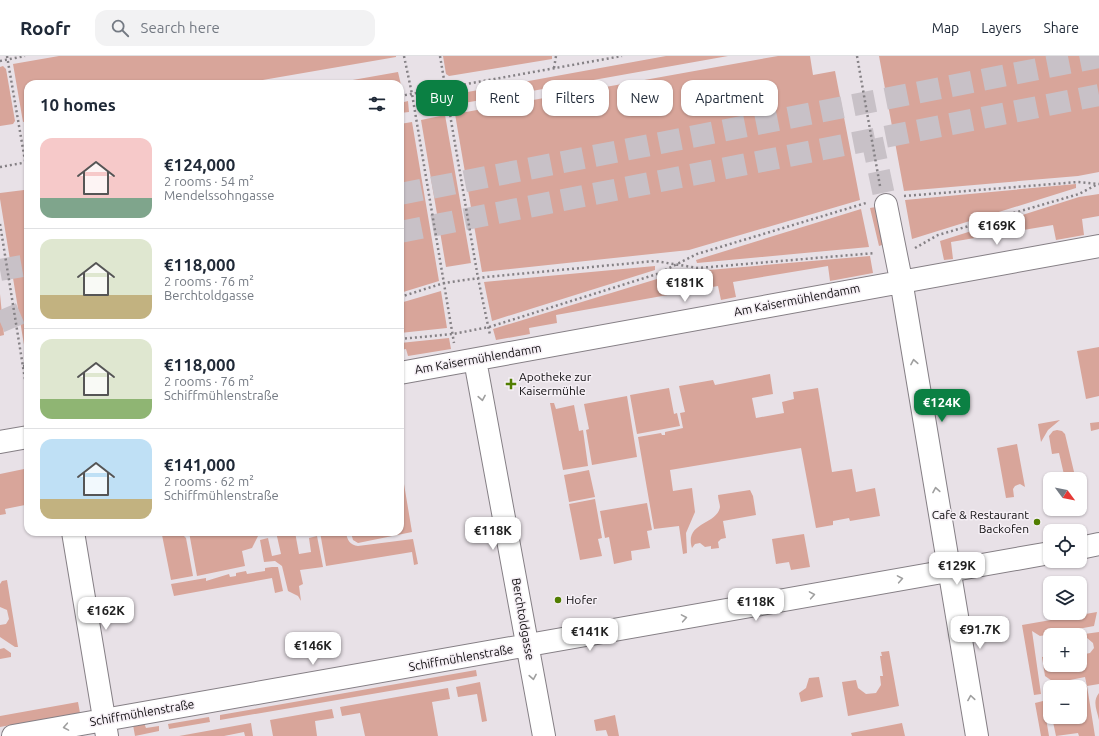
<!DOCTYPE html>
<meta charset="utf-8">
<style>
:root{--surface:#fff;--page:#f2f2f3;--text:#1f2937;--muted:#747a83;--line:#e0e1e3;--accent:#0b8043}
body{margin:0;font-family:Ubuntu,sans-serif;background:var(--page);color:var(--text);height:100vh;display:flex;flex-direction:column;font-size:15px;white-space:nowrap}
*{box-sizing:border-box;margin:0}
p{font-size:13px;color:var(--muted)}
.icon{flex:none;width:22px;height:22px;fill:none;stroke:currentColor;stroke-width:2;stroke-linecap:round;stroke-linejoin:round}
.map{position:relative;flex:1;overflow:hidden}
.details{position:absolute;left:24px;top:24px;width:380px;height:456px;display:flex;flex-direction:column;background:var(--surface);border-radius:12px;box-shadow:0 1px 3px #0004}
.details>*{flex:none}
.top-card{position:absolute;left:416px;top:24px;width:380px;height:36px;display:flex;gap:8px}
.needle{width:26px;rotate:122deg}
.controls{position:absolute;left:1043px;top:416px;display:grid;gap:8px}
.controls a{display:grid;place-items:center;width:44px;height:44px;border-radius:8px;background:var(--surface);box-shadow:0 1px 3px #0004;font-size:20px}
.price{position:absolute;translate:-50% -34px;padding:0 9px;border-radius:8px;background:#fff;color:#222;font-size:13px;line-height:26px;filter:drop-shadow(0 1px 2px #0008)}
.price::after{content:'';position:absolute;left:50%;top:24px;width:12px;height:9px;margin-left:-6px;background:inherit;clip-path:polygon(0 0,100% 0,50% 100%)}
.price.active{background:var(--accent);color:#fff}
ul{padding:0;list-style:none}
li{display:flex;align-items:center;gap:12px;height:100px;padding:0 16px}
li+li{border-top:1px solid var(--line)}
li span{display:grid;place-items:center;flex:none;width:112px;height:80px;border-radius:12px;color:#555}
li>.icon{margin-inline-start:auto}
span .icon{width:48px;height:48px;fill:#fffc;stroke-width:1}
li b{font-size:17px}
h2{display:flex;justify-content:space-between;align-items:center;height:48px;padding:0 16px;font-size:17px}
.tag{padding:0 14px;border-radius:12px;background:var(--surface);box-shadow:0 1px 3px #0004;font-size:14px;line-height:36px}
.tag.active{background:var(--accent);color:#fff}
header{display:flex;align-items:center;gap:24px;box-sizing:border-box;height:56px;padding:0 20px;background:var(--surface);border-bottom:1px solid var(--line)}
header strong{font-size:19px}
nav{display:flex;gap:22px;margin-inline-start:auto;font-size:14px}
.search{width:280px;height:36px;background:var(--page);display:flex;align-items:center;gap:10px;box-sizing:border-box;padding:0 14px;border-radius:12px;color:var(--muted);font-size:15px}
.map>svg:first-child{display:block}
</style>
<header>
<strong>Roofr</strong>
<div class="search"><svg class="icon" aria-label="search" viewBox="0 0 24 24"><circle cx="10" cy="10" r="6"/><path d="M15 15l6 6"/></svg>Search here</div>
<nav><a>Map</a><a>Layers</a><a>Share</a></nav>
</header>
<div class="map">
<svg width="1099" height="680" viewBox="0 0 1099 680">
<rect width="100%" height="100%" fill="#e8e1e7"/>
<path fill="#d8a59a" d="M 59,0 L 396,0 L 396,1 L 240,28 L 28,28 L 28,65 L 23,66 L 13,8 Z
M 443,0 L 552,0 L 552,3 L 449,20 L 446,18 Z
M 666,0 L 728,0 L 453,49 L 451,39 Z
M 778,0 L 810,0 L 813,19 L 835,15 L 860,144 L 689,194 L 482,216 L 455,58 Z
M 879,0 L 1099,0 L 1099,116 L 1078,120 L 904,135 Z
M 3,10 L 6,13 L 15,65 L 13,68 L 0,70 L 0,11 Z
M 398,16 L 401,29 L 330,28 Z
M 408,45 L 409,56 L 400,57 L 400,47 Z
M 445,59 L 471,207 L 446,211 L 421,64 Z
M 412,66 L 439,225 L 400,237 L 400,68 Z
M 1076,128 L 1076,132 L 912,183 L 905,144 Z
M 24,134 L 28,159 L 28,295 L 25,295 L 0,143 L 0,137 Z
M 1099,138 L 1099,160 L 1082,163 L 1084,179 L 1056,184 L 1053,169 L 951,186 L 953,203 L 944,204 L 940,185 L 1079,141 Z
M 876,151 L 885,188 L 879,190 L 870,152 Z
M 861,153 L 869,191 L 697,207 L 696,204 Z
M 870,200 L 873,217 L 830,225 L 828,210 L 733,226 L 736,241 L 721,244 L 718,230 L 556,259 L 557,267 L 529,272 L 530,278 L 496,284 L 493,273 L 657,223 L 697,215 Z
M 655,210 L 655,214 L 492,265 L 484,226 Z
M 441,235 L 447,272 L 400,277 L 400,247 Z
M 0,238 L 4,279 L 0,280 Z
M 449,282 L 451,293 L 408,300 L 406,293 L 400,294 L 400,287 Z
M 1099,291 L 1099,340 L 1086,343 L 1077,295 Z
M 770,318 L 773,338 L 752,342 L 756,362 L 784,357 L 782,346 L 794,343 L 793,336 L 818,332 L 832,416 L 852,413 L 856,436 L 875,432 L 880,460 L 850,465 L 849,462 L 833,465 L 833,469 L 816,472 L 801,392 L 670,414 L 673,435 L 692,432 L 695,456 L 686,477 L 687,497 L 683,498 L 679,470 L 654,473 L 638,381 L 661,377 L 662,379 L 665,379 L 665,376 L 683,372 L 680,357 L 685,356 L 679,330 L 713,324 L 715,329 Z
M 669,332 L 674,358 L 677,357 L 680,370 L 637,378 L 630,339 Z
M 627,340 L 637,401 L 592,409 L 586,374 L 589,373 L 584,348 Z
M 550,347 L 554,347 L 556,353 L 574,349 L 579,375 L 583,374 L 588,410 L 563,414 Z
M 1060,364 L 1048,374 L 1041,386 L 1038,368 Z
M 1099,366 L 1099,373 L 1091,375 L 1090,367 Z
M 1057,374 L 1062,375 L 1065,378 L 1075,420 L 1065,423 L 1059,397 L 1052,398 L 1049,380 L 1053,375 Z
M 1017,388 L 1025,431 L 1020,428 L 1015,430 L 1013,433 L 1014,441 L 1006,442 L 997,392 Z
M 24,413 L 25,416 L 28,416 L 28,457 L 25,449 L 5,453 L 6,458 L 0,459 L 0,418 Z
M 589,414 L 595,441 L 569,446 L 564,419 Z
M 400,416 L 402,416 L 412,476 L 358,487 L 353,484 L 351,477 L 346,476 C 347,484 350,489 358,490 L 413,483 L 418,508 L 414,509 L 412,496 L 326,510 L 320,476 L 372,476 L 373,479 L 385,476 L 400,476 Z
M 750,434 L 753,440 L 756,459 L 723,465 L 726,482 L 721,483 L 718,486 L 719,492 L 711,493 L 711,490 L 705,491 L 700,487 L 695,488 L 692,492 C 684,466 717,469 720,451 C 720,448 718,443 718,439 Z
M 595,443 L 602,482 L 598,483 L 602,500 L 580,504 L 569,448 Z
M 647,447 L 652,474 L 647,475 L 650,492 L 631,495 L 632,504 L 614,508 L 609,481 L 605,482 L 600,455 Z
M 180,476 L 186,482 L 193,520 L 171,524 L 162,479 Z
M 189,476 L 260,476 L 252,492 L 242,495 L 245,510 L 197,520 Z
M 276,476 L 295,476 L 299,498 L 311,496 L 309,482 L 317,480 L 323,511 L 300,514 L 303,528 L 299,530 L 301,545 L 298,540 L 288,535 L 282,510 L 275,505 L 264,506 L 260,484 L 268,482 L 272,500 L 281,498 Z
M 804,478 L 810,511 L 791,514 L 789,506 L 776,508 L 772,483 Z
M 272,511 L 278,511 L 283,535 L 275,537 L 272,522 L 174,540 L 171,528 L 206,522 L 206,525 L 229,518 L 230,521 L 236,520 L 236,517 L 246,515 L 247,518 L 265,515 L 265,512 Z
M 7,524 L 18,591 L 15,591 L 0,581 L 0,569 L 6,568 L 9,563 L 7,554 L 0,551 L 0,528 L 2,525 Z
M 1097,556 L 1094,570 L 1040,580 L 1032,575 L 1041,638 L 1034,639 L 1022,569 Z
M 1099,576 L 1099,628 L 1087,630 L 1095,680 L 1079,680 L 1078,677 L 1056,680 L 1052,661 L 1080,661 L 1080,632 L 1087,630 L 1085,621 L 1055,627 L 1045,620 L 1042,601 L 1050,600 L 1050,609 L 1080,609 L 1080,594 L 1085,598 L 1090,597 L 1094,592 L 1093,587 L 1087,582 L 1082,584 L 1080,586 L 1080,579 L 1077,579 Z
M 4,592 L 11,597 L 11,601 L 0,603 L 0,593 Z
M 889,595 L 899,650 L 848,660 L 842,626 L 856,624 L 858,632 L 866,638 L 876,637 L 881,629 L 880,620 L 883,620 L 880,600 L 882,600 L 881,596 Z
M 476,614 L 477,620 L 220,664 L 220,659 Z
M 819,621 L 823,641 L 801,646 L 799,637 L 806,632 L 809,622 Z
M 480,626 L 487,665 L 482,666 L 477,638 L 458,641 L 456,631 Z
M 448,632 L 450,643 L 432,646 L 438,680 L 365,680 L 360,657 L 342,660 L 340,651 Z
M 1099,637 L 1099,664 C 1097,654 1092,646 1099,637 Z
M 1043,645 L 1049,680 L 1041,680 L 1035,647 Z
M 78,646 L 80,657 L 72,662 L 44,663 L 0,671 L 0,660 Z
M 332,653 L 334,662 L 315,665 L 317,680 L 273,680 L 270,664 Z
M 615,659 L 619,680 L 608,680 L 606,674 L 596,675 L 594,664 Z
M 209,661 L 210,666 L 169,673 L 168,668 Z
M 144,667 L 146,672 L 159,670 L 159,675 L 135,680 L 133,669 Z
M 251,667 L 253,680 L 245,680 L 244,676 L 224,680 L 179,680 Z
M 902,667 L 905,680 L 852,680 L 851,677 Z"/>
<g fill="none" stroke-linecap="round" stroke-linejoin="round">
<path stroke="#c8c1c7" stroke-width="22" stroke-dasharray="22 11" stroke-linecap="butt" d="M 872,83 L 886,149"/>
<path stroke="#c8c1c7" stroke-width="22" stroke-dasharray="22 11" stroke-linecap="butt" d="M 400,138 L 1099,1
M 400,176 L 1099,39
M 0,214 L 28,209
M 0,266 L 28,254"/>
<g stroke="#857f85" stroke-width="24">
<path id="minor" d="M 886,149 L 901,224 L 977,680
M 475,304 L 544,680
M 400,317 L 1099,190
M 0,386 L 28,381
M 73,476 L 107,680
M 1080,492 L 1099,488
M 13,680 L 1050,497"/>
</g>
<path stroke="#858185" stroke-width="2.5" stroke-dasharray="2 3" stroke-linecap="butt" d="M 7,0 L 28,122
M 404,0 L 412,38 L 454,287
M 440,0 L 478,222 L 490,279
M 857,0 L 880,130
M 0,5 L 25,0
M 554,12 L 556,0
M 400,40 L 622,0
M 0,111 L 28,106
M 904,140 L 1078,126 L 1099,128
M 0,168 L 28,342
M 915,192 L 938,179 L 1079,138 L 1096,129
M 400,241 L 444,227 L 486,221 L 655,205 L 698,212 L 875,197
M 400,283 L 453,278 L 489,271 L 657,218 L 697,198 L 866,147
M 23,310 L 28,309"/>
<use href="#minor" stroke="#fff" stroke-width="22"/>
</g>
<defs><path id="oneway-chevron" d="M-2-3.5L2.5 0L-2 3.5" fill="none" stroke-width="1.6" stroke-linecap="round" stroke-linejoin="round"/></defs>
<g stroke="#9f9f9f">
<use href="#oneway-chevron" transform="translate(914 306) rotate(-100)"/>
<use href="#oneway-chevron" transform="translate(482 342) rotate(80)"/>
<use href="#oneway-chevron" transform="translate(936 434) rotate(-100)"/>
<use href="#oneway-chevron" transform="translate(900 523) rotate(-10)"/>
<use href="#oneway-chevron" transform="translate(812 539) rotate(-10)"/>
<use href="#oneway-chevron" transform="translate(684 562) rotate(-10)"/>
<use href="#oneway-chevron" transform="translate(533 621) rotate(80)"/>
<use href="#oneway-chevron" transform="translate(971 642) rotate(-99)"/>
<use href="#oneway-chevron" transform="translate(66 671) rotate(170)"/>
</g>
<g fill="#517d01" stroke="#f5eff5" stroke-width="1.5">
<path d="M509 322h4v4h4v4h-4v4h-4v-4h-4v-4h4z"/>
<circle cx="1037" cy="466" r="4"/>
<circle cx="558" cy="544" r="4"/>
</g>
<g text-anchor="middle" stroke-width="3" stroke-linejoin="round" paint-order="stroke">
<g font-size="12" fill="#100e10" stroke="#f5eff5">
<text transform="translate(797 244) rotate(-11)" y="4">Am Kaisermühlendamm</text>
<text transform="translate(478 303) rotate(-10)" y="4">Am Kaisermühlendamm</text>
<text transform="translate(523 563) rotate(80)" y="4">Berchtoldgasse</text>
<text transform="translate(461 602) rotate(-10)" y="4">Schiffmühlenstraße</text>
<text transform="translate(142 657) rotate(-10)" y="4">Schiffmühlenstraße</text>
</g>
<g font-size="12" fill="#100e10" stroke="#f5eff5" text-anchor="start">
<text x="519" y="325">Apotheke zur<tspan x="519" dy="14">Kaisermühle</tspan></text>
<text x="1029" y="463" text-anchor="end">Cafe &amp; Restaurant<tspan x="1029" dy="14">Backofen</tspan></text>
<text x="566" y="548">Hofer</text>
</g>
</g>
</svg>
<div class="controls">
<a><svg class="needle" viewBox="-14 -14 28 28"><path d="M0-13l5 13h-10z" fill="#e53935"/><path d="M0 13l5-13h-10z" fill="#747a83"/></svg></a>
<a><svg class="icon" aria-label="locate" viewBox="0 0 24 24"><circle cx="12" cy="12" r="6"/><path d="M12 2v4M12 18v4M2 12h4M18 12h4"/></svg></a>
<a><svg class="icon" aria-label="layers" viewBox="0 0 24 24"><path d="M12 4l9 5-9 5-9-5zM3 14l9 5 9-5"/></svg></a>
<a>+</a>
<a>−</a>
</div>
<b class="price" style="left:997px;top:190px">€169K</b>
<b class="price" style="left:685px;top:247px">€181K</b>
<b class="price active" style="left:942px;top:367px">€124K</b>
<b class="price" style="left:493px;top:495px">€118K</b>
<b class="price" style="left:957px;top:530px">€129K</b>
<b class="price" style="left:756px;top:566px">€118K</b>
<b class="price" style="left:106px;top:575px">€162K</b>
<b class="price" style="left:980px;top:594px">€91.7K</b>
<b class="price" style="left:590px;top:596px">€141K</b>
<b class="price" style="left:313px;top:610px">€146K</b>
<div class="top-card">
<a class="tag active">Buy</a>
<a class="tag">Rent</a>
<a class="tag">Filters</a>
<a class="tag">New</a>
<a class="tag">Apartment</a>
</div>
<section class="details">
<h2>10 homes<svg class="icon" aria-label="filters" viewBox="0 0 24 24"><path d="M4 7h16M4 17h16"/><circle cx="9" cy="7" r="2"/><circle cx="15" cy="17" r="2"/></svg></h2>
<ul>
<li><span style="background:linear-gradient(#f6c9c9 75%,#7fa58c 0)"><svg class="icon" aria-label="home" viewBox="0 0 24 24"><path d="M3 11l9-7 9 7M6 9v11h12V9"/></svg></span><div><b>€124,000</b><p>2 rooms · 54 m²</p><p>Mendelssohngasse</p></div></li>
<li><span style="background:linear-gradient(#dfe7d0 70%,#c2b280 0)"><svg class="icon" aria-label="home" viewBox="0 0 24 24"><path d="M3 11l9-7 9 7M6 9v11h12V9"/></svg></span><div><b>€118,000</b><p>2 rooms · 76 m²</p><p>Berchtoldgasse</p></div></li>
<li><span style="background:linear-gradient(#dfe7d0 75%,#8fb573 0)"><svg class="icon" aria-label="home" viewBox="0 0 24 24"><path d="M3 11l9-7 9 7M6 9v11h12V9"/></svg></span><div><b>€118,000</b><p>2 rooms · 76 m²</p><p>Schiffmühlenstraße</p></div></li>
<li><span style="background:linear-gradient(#bfe0f5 75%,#c2b280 0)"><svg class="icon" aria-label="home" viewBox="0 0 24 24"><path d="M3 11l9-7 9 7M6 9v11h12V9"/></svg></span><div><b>€141,000</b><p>2 rooms · 62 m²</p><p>Schiffmühlenstraße</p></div></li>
</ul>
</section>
</div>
